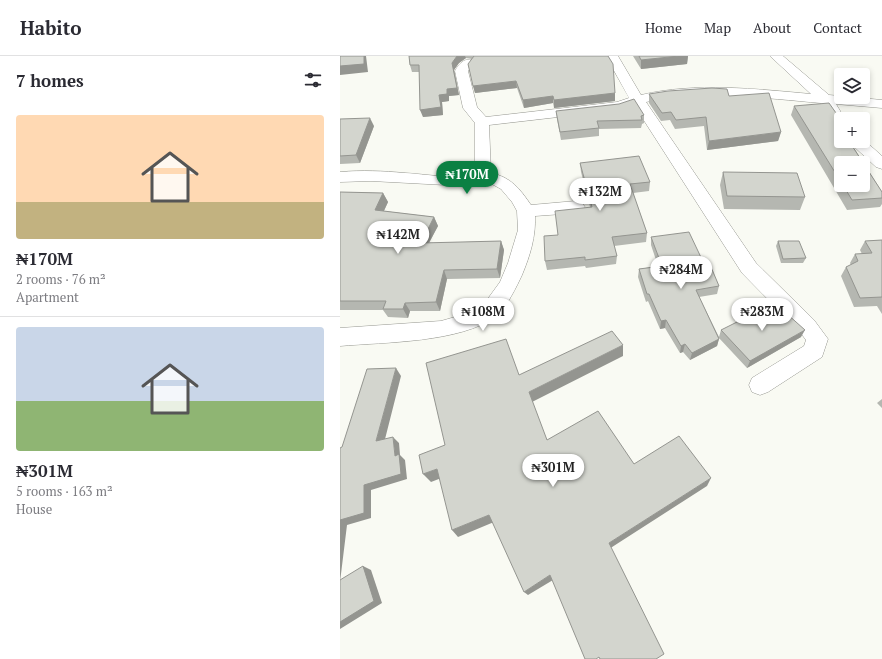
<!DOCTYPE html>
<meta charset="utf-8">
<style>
:root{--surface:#fff;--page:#f2f2f3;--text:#2b2b33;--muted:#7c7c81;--line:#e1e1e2;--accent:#0b8043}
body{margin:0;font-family:"PT Serif",serif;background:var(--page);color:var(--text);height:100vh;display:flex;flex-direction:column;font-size:15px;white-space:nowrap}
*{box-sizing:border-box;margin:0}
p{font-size:13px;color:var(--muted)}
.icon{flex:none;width:22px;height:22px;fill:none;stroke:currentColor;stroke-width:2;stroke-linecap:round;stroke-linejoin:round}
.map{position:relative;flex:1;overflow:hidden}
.panel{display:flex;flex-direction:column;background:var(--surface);width:340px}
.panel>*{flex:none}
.fabs{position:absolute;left:494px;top:12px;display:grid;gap:8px}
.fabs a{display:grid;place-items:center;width:36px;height:36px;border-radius:4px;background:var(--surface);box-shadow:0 2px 6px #0003;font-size:20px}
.price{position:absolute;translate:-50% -34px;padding:0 9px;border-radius:14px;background:#fff;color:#222;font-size:13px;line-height:26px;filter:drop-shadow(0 1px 2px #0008)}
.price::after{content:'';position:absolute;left:50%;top:24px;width:12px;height:9px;margin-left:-6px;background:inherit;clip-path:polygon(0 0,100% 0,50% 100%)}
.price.on{background:var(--accent);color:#fff}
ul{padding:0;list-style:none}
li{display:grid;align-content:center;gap:8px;height:212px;padding:0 16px}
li+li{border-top:1px solid var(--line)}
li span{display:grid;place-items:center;height:124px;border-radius:4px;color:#555}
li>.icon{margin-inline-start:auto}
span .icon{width:72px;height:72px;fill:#fffc;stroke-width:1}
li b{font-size:17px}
h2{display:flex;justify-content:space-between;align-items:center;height:48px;padding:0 16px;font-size:17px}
header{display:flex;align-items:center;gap:24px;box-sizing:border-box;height:56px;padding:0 20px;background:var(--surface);border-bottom:1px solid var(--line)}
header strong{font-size:19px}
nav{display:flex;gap:22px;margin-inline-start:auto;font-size:14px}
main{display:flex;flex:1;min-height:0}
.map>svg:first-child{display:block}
</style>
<header>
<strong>Habito</strong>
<nav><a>Home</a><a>Map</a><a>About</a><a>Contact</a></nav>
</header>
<main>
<section class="panel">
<h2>7 homes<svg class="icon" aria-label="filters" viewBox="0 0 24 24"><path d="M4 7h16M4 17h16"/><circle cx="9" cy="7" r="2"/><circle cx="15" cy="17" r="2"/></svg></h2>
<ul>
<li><span style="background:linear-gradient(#ffd9b3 70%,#c2b280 0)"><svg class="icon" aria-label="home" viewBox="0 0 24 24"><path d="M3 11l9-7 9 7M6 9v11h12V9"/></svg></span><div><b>₦170M</b><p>2 rooms · 76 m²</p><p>Apartment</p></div></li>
<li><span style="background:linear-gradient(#c9d6e8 60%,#8fb573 0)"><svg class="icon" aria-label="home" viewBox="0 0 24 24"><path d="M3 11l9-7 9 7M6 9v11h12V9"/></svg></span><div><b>₦301M</b><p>5 rooms · 163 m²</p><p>House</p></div></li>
</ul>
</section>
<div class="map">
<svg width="542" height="603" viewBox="0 0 542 603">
<rect width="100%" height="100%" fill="#f9faf3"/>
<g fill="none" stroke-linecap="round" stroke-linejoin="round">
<g stroke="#969790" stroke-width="1">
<path id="minor" d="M 266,0 L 278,0 L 301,39 C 356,26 416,33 471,38 L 430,0 L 443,0 L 489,39 L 542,44 L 542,52 L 496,48 L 505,63 L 501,63 L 501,72 L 496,71 L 481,47 C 424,42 362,34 306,46 L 416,207 L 474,264 L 488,283 L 482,301 L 428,336 L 420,339 L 412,336 L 409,329 L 412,322 L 464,290 L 466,284 L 460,276 L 402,217 L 294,49 L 279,54 L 149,69 L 151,117 C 171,121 180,133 191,149 L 236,145 L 242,147 L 245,151 L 242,155 L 236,157 L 195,160 C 196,180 190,200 182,219 C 178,228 165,254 157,260 C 120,287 45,286 0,290 L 0,272 L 101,265 L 122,259 L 144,248 L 160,226 L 168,207 L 178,174 L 177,155 L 172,146 L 161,133 L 148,126 L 125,130 L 31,125 L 0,126 L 0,116 C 22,114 43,115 65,117 C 85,118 116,124 135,118 L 135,67 L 123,52 L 115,15 C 119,8 124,2 132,4 L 134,7 L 128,15 L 137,51 L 146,61 L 277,46 L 289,42 Z
M 523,83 L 542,100 L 542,113 L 536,111 L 508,85 L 523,85 Z"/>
</g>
<use href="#minor" fill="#fff" fill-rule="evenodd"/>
</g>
<path fill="#b5b7b1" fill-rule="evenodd" d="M 69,0 L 268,0 L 275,45 L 214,52 L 213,47 L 184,52 L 177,32 L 135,37 L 128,8 L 132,3 L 126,2 L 119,7 L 114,14 L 119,39 L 109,40 L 109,45 L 102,46 L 103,59 L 83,61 L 79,16 L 72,16 L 70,9 Z
M 293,0 L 348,0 L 347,8 L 301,13 Z
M 309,38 L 389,40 L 441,76 L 438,85 L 367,94 L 364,70 L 335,73 L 330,64 L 321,65 L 309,47 Z
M 454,50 L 501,85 L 514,85 L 512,89 L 542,136 L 542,148 L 540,151 L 507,154 L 451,59 ZM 501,107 L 523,129 L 501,129 Z
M 216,55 L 304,59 L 304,67 L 302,68 L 301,72 L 259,73 L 259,80 L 221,84 L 217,63 Z
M 0,63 L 34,70 L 20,107 L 0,108 Z
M 240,107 L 310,126 L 309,135 L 293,137 L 307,177 L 306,186 L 274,190 L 277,200 L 276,208 L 246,212 L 245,210 L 207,214 L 205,205 L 218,179 L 250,151 L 241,116 Z
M 383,116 L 465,141 L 460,154 L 384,153 L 380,129 Z
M 0,136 L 43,137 L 48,146 L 44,155 L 94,161 L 98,170 L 89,187 L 161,185 L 164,194 L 160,222 L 107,223 L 100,255 L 70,255 L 68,262 L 48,261 L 43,254 L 0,254 Z
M 311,181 L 366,212 L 379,230 L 377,238 L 359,241 L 379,281 L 381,274 L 461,281 L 407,312 L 379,282 L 377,290 L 350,304 L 343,296 L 340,297 L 325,272 L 320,273 L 308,245 L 306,246 L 298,221 L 299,213 L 318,210 L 311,189 Z
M 542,184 L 542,258 L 537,250 L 514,251 L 501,220 L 506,211 L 511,209 L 510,207 L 515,198 L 522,198 L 520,194 L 525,185 Z
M 438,185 L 466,202 L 463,207 L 441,207 L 436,190 Z
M 542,343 L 542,352 L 537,347 Z"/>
<path fill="#949590" d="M 24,0 L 26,0 L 28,16 L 0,19 L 0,10 Z
M 117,0 L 125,0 L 126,2 L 119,7 L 114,14 L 119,39 L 109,40 L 109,45 L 102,46 L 103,59 L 83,61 L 80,54 L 107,33 L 112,7 Z
M 339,0 L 348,0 L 347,8 L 301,13 L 301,4 Z
M 176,25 L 177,32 L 135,37 L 133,30 Z
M 275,37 L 275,45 L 214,52 L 214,44 Z
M 213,40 L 213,47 L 184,52 L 183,44 Z
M 30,62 L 34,70 L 20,107 L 16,99 Z
M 441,76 L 438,85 L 367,94 L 369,85 Z
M 43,137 L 48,146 L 40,163 L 35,154 Z
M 94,161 L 98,170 L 84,196 L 81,187 Z
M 161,185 L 164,194 L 160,222 L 157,213 Z
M 104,214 L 107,223 L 100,255 L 96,246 Z
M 65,247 L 70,255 L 68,262 L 63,253 Z
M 326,264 L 325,272 L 320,273 L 321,265 Z
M 465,274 L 461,281 L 407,312 L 410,305 Z
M 379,283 L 377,290 L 350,304 L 352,297 Z
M 345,288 L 343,296 L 340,297 L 341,290 Z
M 283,289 L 283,300 L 192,346 L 189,336 Z
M 56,312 L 61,320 L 43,391 L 36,385 Z
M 53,381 L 59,387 L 60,399 L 65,404 L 67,423 L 31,434 L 31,462 L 7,469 L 0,526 L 0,464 L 24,429 L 55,400 Z
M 97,413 L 104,421 L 91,426 L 83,418 Z
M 371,422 L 367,430 L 269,493 L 269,487 Z
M 149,459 L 154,466 L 118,481 L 112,474 Z
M 23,510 L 31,514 L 42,547 L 0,573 L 0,566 Z
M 210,519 L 213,524 L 188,539 L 184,536 Z"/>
<path fill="#d3d5ce" stroke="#949590" d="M 0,0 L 24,0 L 24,8 L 0,10 Z
M 69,0 L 117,0 L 112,7 L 117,32 L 107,33 L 107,38 L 99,39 L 101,51 L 80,54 L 79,9 L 70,9 Z
M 134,0 L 268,0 L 273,8 L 275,37 L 214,44 L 213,40 L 183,44 L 176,25 L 133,30 L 128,8 Z
M 299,0 L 339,0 L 301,4 Z
M 372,32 L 387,33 L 389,40 L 429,37 L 441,76 L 369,85 L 366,61 L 336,64 L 331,56 L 322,57 L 309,38 L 328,35 Z
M 294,43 L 304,59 L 301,60 L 302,64 L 257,65 L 259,72 L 220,76 L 216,55 L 279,48 Z
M 489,47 L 501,64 L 501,85 L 509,85 L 542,136 L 542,142 L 512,144 L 503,129 L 523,129 L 523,107 L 501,107 L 501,126 L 454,50 Z
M 30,62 L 16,99 L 0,100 L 0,63 Z
M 299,100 L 310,126 L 290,128 L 307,177 L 272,181 L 277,200 L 245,204 L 245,201 L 205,205 L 204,180 L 218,179 L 215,155 L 252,151 L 240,107 Z
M 383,116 L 457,117 L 465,141 L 387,140 Z
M 0,136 L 43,137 L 35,154 L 94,161 L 81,187 L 161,185 L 157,213 L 104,214 L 96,246 L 65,247 L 63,253 L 43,253 L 46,245 L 0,245 Z
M 349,176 L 366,212 L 371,211 L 379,230 L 356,234 L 379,283 L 352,297 L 345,288 L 341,290 L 326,264 L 321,265 L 309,238 L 307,238 L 299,213 L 322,210 L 311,181 Z
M 542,184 L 542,241 L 520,242 L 506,211 L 518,205 L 515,198 L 532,197 L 525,185 Z
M 438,185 L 459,185 L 466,202 L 443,203 Z
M 433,248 L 443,258 L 446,257 L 465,274 L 410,305 L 381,274 Z
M 272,275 L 283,289 L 189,336 L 207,384 L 258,355 L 294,408 L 339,380 L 371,422 L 269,487 L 324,598 L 316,603 L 260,603 L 259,601 L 256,603 L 245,603 L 210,519 L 184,536 L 149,459 L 112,474 L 97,413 L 83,418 L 79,399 L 105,389 L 86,307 L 166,283 L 179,319 Z
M 56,312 L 36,385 L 53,381 L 55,400 L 59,398 L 61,418 L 24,429 L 24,457 L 0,464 L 0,392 L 2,391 L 27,313 Z
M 23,510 L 34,545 L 0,566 L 0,524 Z"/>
</svg>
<div class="fabs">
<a><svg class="icon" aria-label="layers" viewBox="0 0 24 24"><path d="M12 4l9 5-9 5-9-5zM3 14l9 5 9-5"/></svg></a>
<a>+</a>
<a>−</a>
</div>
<b class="price on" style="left:127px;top:139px">₦170M</b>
<b class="price" style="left:260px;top:156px">₦132M</b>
<b class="price" style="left:58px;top:199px">₦142M</b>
<b class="price" style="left:341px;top:234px">₦284M</b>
<b class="price" style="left:143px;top:276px">₦108M</b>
<b class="price" style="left:422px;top:276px">₦283M</b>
<b class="price" style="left:213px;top:432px">₦301M</b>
</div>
</main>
